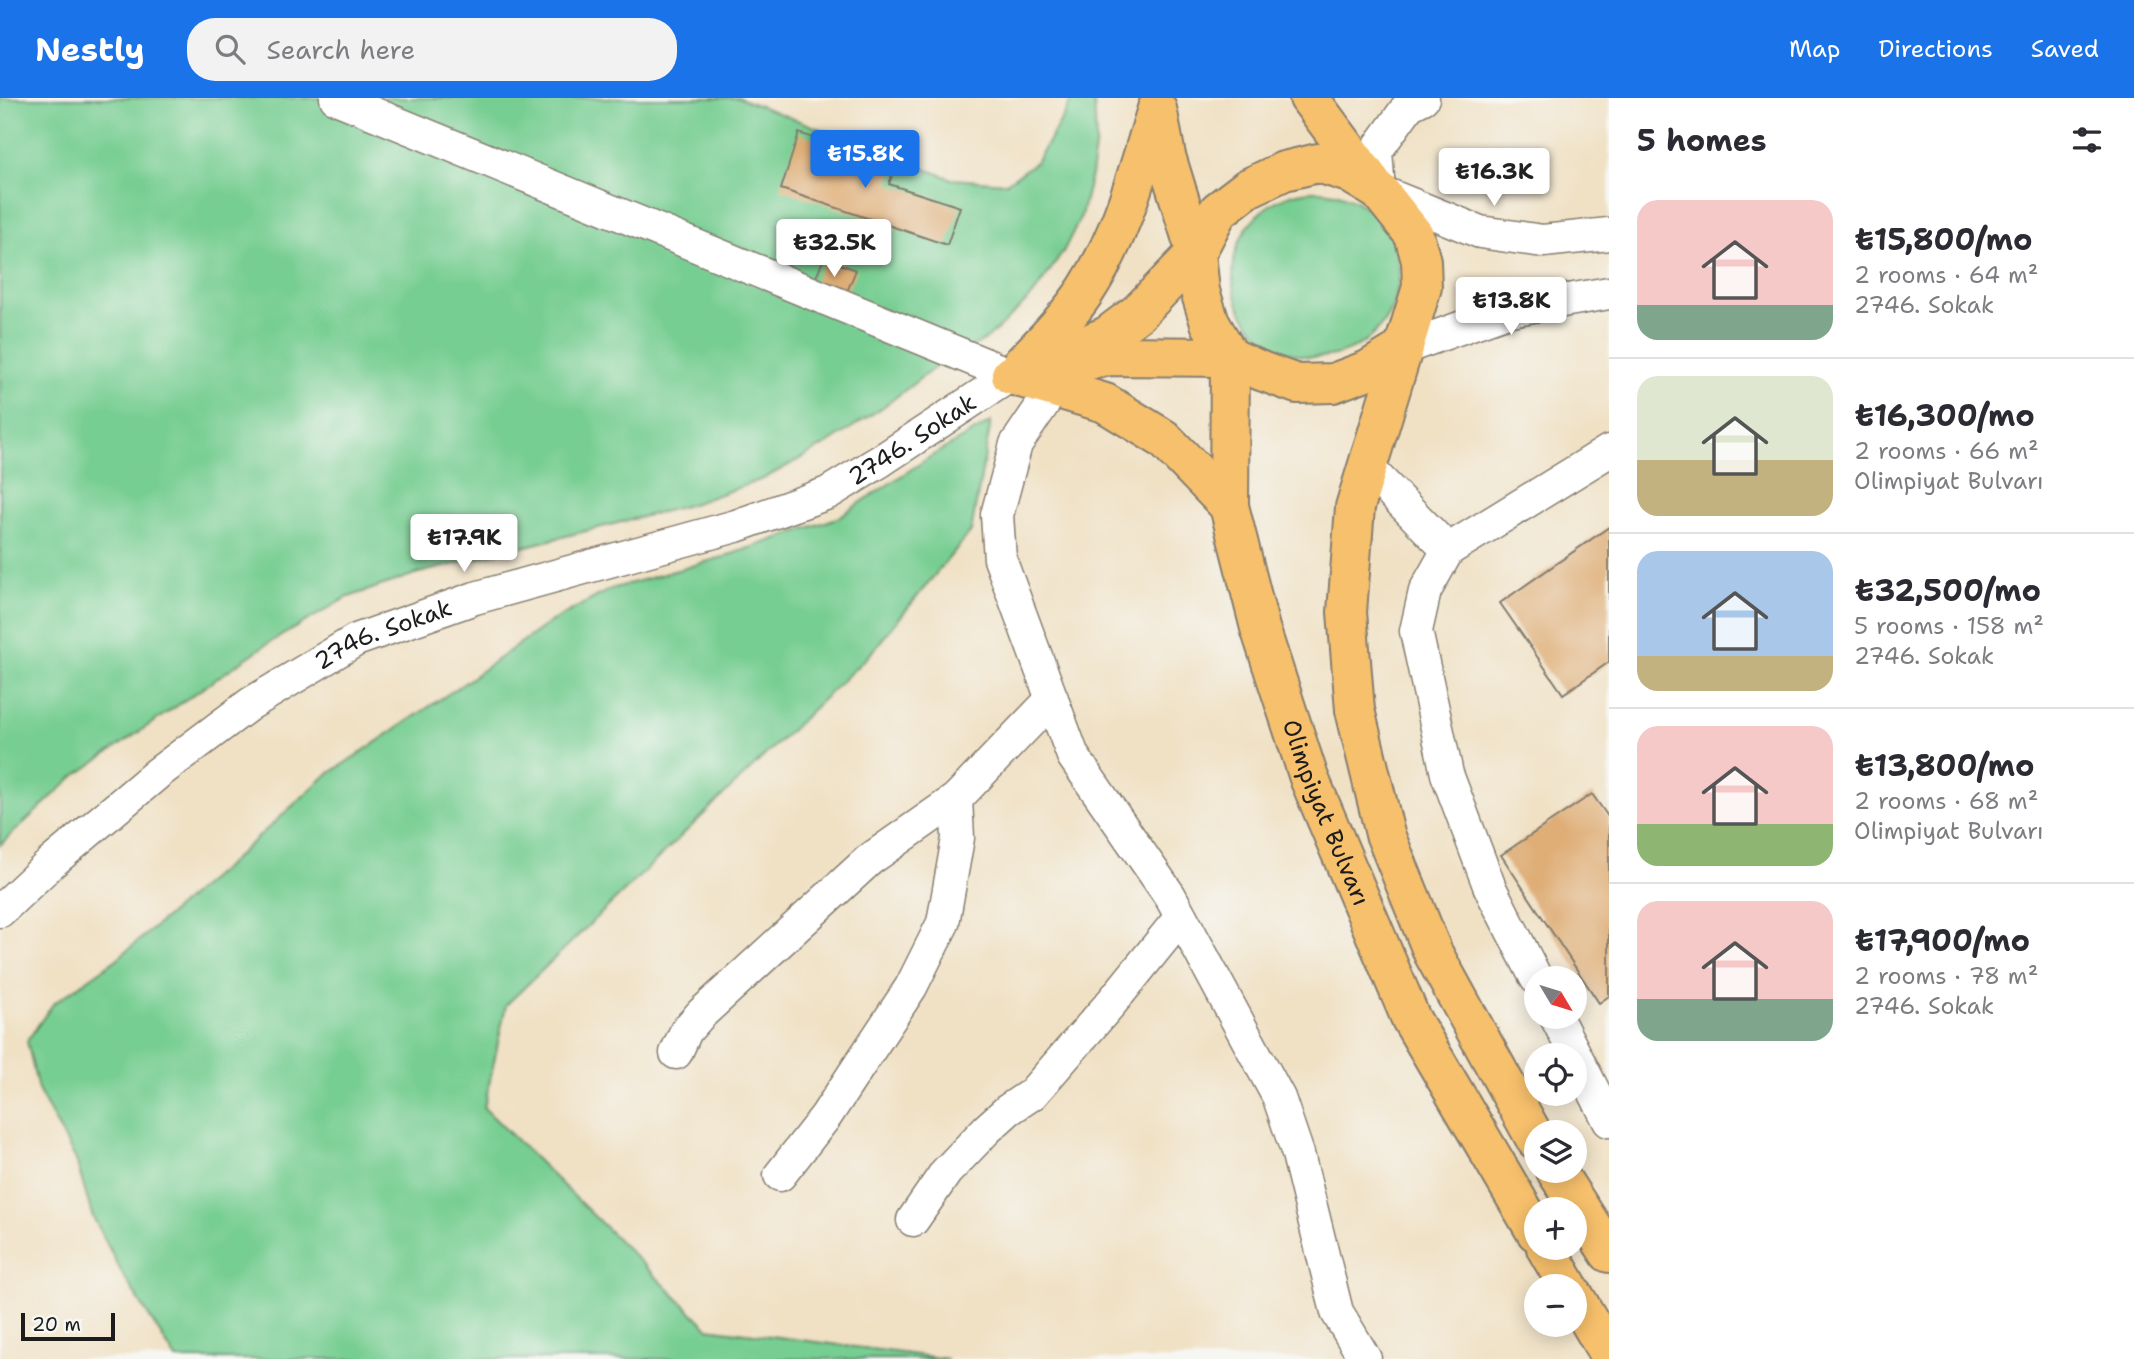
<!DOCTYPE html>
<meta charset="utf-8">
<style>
:root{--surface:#fff;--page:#f2f2f3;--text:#2b2b33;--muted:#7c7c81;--line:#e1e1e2;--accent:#1a73e8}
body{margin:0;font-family:"Shantell Sans",sans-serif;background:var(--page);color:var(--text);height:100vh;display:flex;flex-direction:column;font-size:26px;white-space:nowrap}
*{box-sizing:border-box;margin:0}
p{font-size:23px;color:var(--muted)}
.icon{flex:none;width:38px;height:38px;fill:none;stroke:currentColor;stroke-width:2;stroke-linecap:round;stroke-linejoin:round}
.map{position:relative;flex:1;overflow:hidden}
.sheet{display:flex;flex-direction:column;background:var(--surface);width:525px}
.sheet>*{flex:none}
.needle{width:46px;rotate:128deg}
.tools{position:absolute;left:1524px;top:868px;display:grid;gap:14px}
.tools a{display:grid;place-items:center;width:63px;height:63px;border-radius:50%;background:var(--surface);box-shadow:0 4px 18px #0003;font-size:35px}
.scale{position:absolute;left:21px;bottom:18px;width:94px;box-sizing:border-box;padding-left:7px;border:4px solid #1c1c1c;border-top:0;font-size:19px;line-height:24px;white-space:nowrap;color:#1c1c1c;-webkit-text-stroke:5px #f6f6f2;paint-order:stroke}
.price{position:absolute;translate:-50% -60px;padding:0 16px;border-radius:7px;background:#fff;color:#222;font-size:23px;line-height:46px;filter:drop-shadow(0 2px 4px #0008)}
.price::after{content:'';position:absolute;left:50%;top:42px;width:21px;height:16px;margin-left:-10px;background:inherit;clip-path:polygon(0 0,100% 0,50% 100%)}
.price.on{background:var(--accent);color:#fff}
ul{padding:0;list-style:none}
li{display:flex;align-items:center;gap:21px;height:175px;padding:0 28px}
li+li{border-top:2px solid var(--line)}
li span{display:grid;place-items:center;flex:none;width:196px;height:140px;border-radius:21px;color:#555}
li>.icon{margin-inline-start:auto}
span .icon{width:84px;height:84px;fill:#fffc;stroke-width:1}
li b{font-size:30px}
h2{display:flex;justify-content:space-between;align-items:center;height:84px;padding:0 28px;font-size:30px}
header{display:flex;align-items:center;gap:42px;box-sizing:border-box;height:98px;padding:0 35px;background:var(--accent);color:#fff}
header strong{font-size:33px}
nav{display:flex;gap:38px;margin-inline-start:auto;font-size:24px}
.search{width:490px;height:63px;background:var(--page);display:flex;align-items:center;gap:18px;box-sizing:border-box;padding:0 24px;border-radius:28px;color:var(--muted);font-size:26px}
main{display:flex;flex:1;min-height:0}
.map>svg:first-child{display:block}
</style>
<header>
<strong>Nestly</strong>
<div class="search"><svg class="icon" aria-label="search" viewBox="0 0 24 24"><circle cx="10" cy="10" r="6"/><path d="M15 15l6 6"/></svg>Search here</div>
<nav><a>Map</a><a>Directions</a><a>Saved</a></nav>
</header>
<main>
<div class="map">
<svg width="1609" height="1261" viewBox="0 0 1609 1261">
<rect width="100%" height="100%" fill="#f6f6f2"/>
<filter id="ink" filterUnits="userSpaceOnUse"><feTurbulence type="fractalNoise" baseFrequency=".0143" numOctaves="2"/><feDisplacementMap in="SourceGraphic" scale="14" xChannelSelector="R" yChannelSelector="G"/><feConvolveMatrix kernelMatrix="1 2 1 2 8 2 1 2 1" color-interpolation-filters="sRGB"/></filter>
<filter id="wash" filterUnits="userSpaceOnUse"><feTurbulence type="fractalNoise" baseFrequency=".00686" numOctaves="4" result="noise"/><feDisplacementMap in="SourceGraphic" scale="28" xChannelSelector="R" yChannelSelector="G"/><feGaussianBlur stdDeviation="1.57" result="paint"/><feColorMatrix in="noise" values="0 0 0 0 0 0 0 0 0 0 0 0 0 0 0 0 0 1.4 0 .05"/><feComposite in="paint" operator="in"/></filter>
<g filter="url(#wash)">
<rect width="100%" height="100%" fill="#f0e1c5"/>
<path fill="#77ce92" stroke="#4a7557" stroke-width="2" d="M 0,0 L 739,0 L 952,81 L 1006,85 L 1036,64 L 1065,16 L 1072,0 L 1094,0 L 1096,43 L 1091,77 L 1081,118 L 1063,154 L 1033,197 L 988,240 L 938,267 L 883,309 L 827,346 L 763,381 L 689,407 L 415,476 L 346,500 L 264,548 L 72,680 L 0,747 Z
M1233 176a83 83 0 1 1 166 0a83 83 0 1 1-166 0Z
M 991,324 L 971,433 L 870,556 L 506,907 L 484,1010 L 708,1230 L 948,1261 L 176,1261 L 123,1177 L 92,1117 L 76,1062 L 38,992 L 27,943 L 53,906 L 117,861 L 233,762 L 324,679 L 463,586 L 550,524 L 611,491 L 723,459 L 837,420 L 933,357 Z"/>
<g id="blocks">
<path fill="#dfae77" d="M 799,35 L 895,68 L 889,86 L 960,109 L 947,147 L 781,91 Z
M 824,160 L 856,172 L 844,201 L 812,189 Z
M 1609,429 L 1609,564 L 1563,596 L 1500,505 Z
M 1592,696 L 1609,720 L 1609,898 L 1599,905 L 1501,757 Z"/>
</g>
</g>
<g filter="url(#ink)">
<use href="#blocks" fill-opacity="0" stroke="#867e70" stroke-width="2"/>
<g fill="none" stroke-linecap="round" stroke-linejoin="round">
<g stroke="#867e70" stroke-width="35">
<g id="minor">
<path d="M 336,0 L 1011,277"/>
<path d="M 1423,0 L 1409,7 L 1376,53 L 1379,93 L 1480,134 L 1543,143 L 1609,136"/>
<path d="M 1404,250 L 1510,212 L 1609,195"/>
<path d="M 1054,290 L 1016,346 L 997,417 L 1000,461 L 1073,658 L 1170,798 L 1279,1000 L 1298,1056 L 1337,1214 L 1365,1261"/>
<path d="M 1367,369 L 1448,452"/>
<path id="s1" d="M 0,813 L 51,765 L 158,675 L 250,606 L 356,542 L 475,500 L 736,428 L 828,395 L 882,362 L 1011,277"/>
<path d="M 1536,880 L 1490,790 L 1447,676 L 1416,533 L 1425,493 L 1448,452 L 1609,353"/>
<path d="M 1556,919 L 1609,1023"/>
<path d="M 676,955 L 686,933 L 701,916 L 869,762 L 956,701 L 1052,601"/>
<path d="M 780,1077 L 826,1018 L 911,889 L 943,825 L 958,740 L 956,701"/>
<path d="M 913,1122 L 946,1074 L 987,1031 L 1008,1012 L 1032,996 L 1112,904 L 1181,819"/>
</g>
</g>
<g stroke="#867e70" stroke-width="42">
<g id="major">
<path d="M 1309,0 L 1373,86"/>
<path d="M 1158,15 L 1166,58 L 1196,155 L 1200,193 L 1210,225 L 1230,259"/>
<path id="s2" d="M 1230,259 L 1229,408 L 1260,530 L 1309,680 L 1411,921 L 1536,1134"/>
<path d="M 1022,266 C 1046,242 1068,219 1086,192 C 1122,137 1138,72 1157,11"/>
<path d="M 1072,266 L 1110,258 L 1230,259 L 1261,273 L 1297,286 L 1333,285 L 1368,272 L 1404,250"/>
<path d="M 1011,277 L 1107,238 L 1139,214 L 1196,155 L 1218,113 L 1248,90 L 1284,73 L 1318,65 L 1349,75 L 1379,93 L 1414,137 L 1421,163 L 1422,189 L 1355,409 L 1347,514 L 1355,612 L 1385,736 L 1433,855 L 1536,1042"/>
<path d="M 1011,277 L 1105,305 L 1164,341 L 1229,408"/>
<path d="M 1556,1073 L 1609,1155"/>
<path d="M 1546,1150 L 1568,1188"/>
<path d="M 1575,1199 L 1609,1257"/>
</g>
</g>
<use href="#minor" stroke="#fff" stroke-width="32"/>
<use href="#major" stroke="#f7c06c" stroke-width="38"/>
</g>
</g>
<g text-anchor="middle" stroke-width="6" stroke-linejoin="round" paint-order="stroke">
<g font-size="24" fill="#1c1c1c" stroke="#f6f6f2">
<text dy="8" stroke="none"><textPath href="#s1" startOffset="1043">2746. Sokak</textPath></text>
<text dy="8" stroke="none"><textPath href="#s1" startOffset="476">2746. Sokak</textPath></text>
<text dy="8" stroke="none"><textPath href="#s2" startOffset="471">Olimpiyat Bulvarı</textPath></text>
</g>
</g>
</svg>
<div class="tools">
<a><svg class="needle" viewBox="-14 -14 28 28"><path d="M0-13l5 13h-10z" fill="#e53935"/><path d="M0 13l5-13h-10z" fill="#7c7c81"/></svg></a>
<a><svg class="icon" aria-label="locate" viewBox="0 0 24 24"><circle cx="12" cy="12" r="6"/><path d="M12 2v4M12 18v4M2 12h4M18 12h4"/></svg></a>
<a><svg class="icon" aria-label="layers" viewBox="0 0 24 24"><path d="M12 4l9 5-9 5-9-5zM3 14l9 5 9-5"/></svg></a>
<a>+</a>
<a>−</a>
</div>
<div class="scale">20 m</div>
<b class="price on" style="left:865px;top:92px">₺15.8K</b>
<b class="price" style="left:1494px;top:110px">₺16.3K</b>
<b class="price" style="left:834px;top:181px">₺32.5K</b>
<b class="price" style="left:1511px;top:239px">₺13.8K</b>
<b class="price" style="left:464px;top:476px">₺17.9K</b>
</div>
<section class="sheet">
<h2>5 homes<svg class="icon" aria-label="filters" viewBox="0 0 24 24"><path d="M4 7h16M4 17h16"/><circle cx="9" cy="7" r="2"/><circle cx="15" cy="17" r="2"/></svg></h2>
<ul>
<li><span style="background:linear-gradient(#f6c9c9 75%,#7fa58c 0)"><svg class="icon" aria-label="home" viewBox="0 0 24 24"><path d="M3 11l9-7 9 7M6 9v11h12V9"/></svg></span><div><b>₺15,800/mo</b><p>2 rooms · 64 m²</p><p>2746. Sokak</p></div></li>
<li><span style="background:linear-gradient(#dfe7d0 60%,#c2b280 0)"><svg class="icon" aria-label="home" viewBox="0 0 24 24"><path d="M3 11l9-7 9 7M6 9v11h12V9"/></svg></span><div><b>₺16,300/mo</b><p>2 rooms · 66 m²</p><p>Olimpiyat Bulvarı</p></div></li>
<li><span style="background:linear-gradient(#a9c7e8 75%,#c2b280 0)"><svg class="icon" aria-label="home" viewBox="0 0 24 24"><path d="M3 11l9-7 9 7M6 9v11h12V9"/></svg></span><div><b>₺32,500/mo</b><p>5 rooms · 158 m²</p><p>2746. Sokak</p></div></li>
<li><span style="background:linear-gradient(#f6c9c9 70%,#8fb573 0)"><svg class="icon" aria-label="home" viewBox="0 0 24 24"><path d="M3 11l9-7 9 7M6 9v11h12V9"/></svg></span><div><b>₺13,800/mo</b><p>2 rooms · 68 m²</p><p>Olimpiyat Bulvarı</p></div></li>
<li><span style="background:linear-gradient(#f6c9c9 70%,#7fa58c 0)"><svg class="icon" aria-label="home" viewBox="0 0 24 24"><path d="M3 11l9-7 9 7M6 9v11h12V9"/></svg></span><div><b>₺17,900/mo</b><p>2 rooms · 78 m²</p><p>2746. Sokak</p></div></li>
</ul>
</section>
</main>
